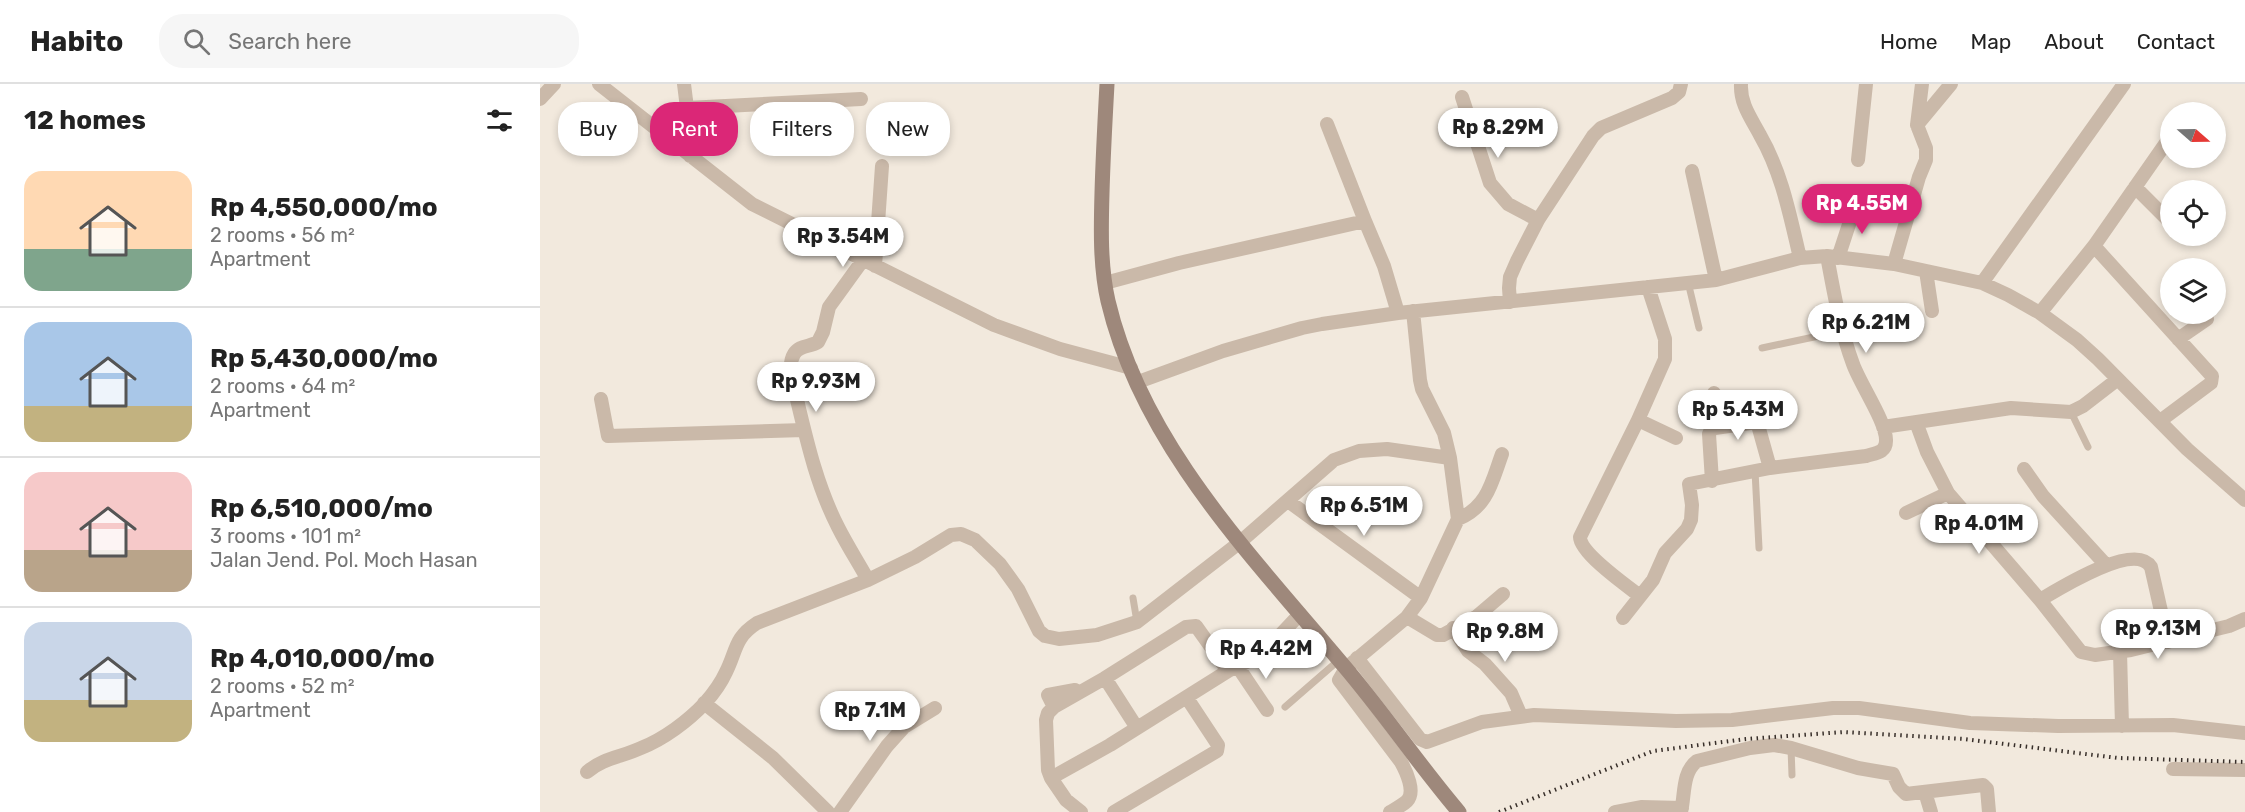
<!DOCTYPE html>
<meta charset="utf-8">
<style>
:root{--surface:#fff;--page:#f6f6f6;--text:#222;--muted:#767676;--line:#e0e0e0;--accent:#db2777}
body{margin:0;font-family:Rubik,sans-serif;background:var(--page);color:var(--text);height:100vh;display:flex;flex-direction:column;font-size:22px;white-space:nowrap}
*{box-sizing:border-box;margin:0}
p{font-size:20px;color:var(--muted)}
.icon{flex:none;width:33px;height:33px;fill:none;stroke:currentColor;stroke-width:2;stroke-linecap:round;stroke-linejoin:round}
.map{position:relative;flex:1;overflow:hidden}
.panel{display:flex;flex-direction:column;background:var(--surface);width:540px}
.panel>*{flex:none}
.guide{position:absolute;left:18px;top:18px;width:570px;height:54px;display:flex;gap:12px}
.needle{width:39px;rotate:110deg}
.tools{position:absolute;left:1620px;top:18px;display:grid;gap:12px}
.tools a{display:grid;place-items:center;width:66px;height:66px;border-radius:50%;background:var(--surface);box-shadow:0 3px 9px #0003;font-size:30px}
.price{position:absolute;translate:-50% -51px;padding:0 14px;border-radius:21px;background:#fff;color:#222;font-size:20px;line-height:39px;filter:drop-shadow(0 2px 3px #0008)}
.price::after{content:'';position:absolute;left:50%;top:36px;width:18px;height:14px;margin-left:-9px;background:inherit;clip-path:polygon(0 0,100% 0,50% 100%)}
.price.on{background:var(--accent);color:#fff}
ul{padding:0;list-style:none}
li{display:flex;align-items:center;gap:18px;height:150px;padding:0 24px}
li+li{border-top:2px solid var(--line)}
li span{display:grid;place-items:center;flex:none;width:168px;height:120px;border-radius:18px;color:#555}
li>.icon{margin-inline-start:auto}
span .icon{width:72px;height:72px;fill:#fffc;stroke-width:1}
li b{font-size:26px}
h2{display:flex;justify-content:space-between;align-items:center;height:72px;padding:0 24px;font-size:26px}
.pill{padding:0 21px;border-radius:24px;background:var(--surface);box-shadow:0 3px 9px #0003;font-size:21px;line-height:54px}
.pill.on{background:var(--accent);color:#fff}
header{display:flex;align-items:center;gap:36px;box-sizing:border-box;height:84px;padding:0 30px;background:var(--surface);border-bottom:2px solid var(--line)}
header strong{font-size:28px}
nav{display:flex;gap:33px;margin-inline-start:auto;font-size:21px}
.search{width:420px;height:54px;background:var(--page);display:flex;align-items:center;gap:15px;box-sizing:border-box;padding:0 21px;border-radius:24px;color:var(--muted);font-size:22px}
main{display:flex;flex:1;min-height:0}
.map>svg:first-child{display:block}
</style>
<header>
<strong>Habito</strong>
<div class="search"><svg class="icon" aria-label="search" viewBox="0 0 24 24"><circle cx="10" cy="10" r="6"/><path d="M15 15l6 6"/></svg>Search here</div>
<nav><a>Home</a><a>Map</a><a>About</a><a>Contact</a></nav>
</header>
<main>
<section class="panel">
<h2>12 homes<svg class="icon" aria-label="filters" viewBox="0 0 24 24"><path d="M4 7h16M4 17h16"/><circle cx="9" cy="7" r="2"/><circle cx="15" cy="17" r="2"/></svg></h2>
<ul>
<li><span style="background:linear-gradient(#ffd9b3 65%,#7fa58c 0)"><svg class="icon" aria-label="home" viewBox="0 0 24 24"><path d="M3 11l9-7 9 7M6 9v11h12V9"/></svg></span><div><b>Rp 4,550,000/mo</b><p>2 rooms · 56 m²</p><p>Apartment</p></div></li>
<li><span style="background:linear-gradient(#a9c7e8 70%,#c2b280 0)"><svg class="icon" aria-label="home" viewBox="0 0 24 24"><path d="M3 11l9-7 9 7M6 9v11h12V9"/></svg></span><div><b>Rp 5,430,000/mo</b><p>2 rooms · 64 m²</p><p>Apartment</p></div></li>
<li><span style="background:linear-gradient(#f6c9c9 65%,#b9a48a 0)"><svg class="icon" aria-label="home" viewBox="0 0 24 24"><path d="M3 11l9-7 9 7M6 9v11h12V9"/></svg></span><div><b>Rp 6,510,000/mo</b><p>3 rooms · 101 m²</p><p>Jalan Jend. Pol. Moch Hasan</p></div></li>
<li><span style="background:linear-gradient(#c9d6e8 65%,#c2b280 0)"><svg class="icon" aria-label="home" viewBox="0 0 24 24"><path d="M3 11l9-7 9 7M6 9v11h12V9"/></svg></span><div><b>Rp 4,010,000/mo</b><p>2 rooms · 52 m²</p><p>Apartment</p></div></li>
</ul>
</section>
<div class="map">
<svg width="1705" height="728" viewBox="0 0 1705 728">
<rect width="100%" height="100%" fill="#f2e9dd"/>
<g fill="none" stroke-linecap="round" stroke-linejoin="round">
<path stroke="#cab9a9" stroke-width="7" d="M 1148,198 L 1159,244
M 1222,264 L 1302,247
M 1531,328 L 1548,363
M 1215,387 L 1219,464
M 593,514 L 597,538
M 745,623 L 799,576
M 1251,664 L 1252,691"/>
<path stroke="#cab9a9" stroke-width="14" d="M 59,0 L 212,120 L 454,241 L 520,265 L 591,284
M 144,0 L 147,24
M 1201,0 C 1200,20 1211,34 1220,51 C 1242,89 1250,132 1260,174
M 922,13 L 950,99 L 968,120 L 998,136
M 0,15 L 14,0
M 787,40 L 825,137
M 1377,41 L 1411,0
M 150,72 L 147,24 L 321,15
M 1318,76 L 1326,0
M 1152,87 L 1176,196
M 1595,103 L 1630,138
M 1554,162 L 1672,292 L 1671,299 L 1620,337
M 1298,174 L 1316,119
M 323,176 L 289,223 L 283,248 L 278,258 C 270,263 259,261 254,270 C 246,283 255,305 258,320 C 268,362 278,404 298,443 C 307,461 318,478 328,496
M 1354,180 L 1379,93 L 1386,76 L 1386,64 L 1377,41 L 1382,0
M 335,182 L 342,82
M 1386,187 L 1392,227
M 565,199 L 639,179 L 825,137 L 844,182 L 858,229
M 1442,199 L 1584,0
M 970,218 L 969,204 L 970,193 L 977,177 L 998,136 L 1053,52 L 1061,44 L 1132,14 L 1139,8 L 1141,0
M 1500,229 L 1554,162 L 1628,56
M 1638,255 L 1667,235
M 598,298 L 683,267 L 762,244 L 782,240 L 858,229 L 1176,196 L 1260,174 L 1287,172 L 1354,180 L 1442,199 L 1468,211 L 1500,229 L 1537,256 L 1558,275 L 1647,365 L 1705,416
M 61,315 L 68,352 L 264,346
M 1211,316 L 1230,384
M 1098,336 L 1136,354
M 1376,338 L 1387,368 L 1408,409 L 1500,516 L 1541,568 L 1555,571 L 1591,566 L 1689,542 L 1705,535
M 1343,343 L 1471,324 L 1531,328 L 1543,322 L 1578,295
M 1175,344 L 1217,338
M 1484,385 L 1503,412 L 1566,481
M 1172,397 L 1169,350 L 1172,344 L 1175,344 L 1176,339 L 1174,309
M 748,417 L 881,514
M 1366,429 L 1408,409
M 918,435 C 948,423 952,397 962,370
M 1100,512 C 1087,502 1040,469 1040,453 L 1098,336 L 1125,275 L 1125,255 L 1108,203
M 1500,516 C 1519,505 1595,457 1611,483 L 1628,558
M 867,533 L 897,551 L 903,551 L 936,533 L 963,510
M 1083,534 L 1113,496 L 1125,469 L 1147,445 L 1151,436 L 1152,421 L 1149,400 L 1230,384 L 1326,372 C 1335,369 1346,369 1346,357 C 1347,339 1320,300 1313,280 C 1300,245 1294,209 1287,172
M 913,544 L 928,567 L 945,580 L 971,609 L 981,632
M 1580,568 L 1582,642
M 817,574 L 880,655 L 887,658 L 942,638 L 994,631 L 1136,637 L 1192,636 L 1293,624 L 1319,624 L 1430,639 L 1518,642 L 1633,641 L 1705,649
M 698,583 L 727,626
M 688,587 L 656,542 L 646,543 L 565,594 L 514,623 L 508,629 L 506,636 L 508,686 L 511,694 L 570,661 L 688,587 L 717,573 L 731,561 L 760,530
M 565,594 L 597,644
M 164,619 L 233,674 L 288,728
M 514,623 L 508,611 L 535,606
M 1633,685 L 1705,686
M 47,688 C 63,674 82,673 101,664 C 124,655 148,637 165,619 C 173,610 181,599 186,588 C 197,566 194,554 217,539 L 328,496 L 375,473 L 411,451 L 421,450 L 435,456 L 460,480 L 478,505 L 499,547 L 505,552 L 519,555 L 557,551 L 597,538 L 699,459 L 794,376 L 819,367 L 847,365 L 910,374
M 511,694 L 526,716 L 541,728
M 1385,708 L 1391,728
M 300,728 L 347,662 L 364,643 L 395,624
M 574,728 L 677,667 L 678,661 L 647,614
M 850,728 C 855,725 863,721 867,717 C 876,708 866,687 861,678 L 799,596 L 806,584 L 867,533 L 881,514 L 918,435 L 910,374 L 904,349 L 882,305 L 880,296 L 873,227
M 1075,728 L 1101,723 L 1142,724
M 1141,728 C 1145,711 1142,688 1157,677 L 1210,664 L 1234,661 L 1251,664 L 1318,684 L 1353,690 L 1359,703 L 1366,710 L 1443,701 L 1447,705 L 1449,728"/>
<path stroke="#9e887b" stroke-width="15" d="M 567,0 C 565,36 563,72 562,109 C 561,144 560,182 568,217 C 602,361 712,472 804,582 C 844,629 879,681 919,728"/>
<path stroke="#372e29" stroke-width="4" stroke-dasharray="1.5 4.5" stroke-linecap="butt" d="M 959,728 L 1113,667 L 1206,655 L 1304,648 L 1424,655 L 1578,674 L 1705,678"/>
</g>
</svg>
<div class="tools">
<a><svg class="needle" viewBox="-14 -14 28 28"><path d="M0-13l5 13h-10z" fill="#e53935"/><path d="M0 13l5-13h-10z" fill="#767676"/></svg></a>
<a><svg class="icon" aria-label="locate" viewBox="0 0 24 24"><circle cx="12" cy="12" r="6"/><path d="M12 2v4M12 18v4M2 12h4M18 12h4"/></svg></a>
<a><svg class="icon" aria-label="layers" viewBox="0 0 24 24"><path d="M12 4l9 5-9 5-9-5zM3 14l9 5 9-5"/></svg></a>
</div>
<b class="price" style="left:958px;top:75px">Rp 8.29M</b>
<b class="price on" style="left:1322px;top:151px">Rp 4.55M</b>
<b class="price" style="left:303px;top:184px">Rp 3.54M</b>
<b class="price" style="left:1326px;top:270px">Rp 6.21M</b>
<b class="price" style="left:276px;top:329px">Rp 9.93M</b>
<b class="price" style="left:1198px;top:357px">Rp 5.43M</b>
<b class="price" style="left:824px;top:453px">Rp 6.51M</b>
<b class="price" style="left:1439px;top:471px">Rp 4.01M</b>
<b class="price" style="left:1618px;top:576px">Rp 9.13M</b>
<b class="price" style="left:965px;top:579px">Rp 9.8M</b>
<b class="price" style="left:726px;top:596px">Rp 4.42M</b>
<b class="price" style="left:330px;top:658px">Rp 7.1M</b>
<div class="guide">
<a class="pill">Buy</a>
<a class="pill on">Rent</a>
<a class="pill">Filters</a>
<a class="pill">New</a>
</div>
</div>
</main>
